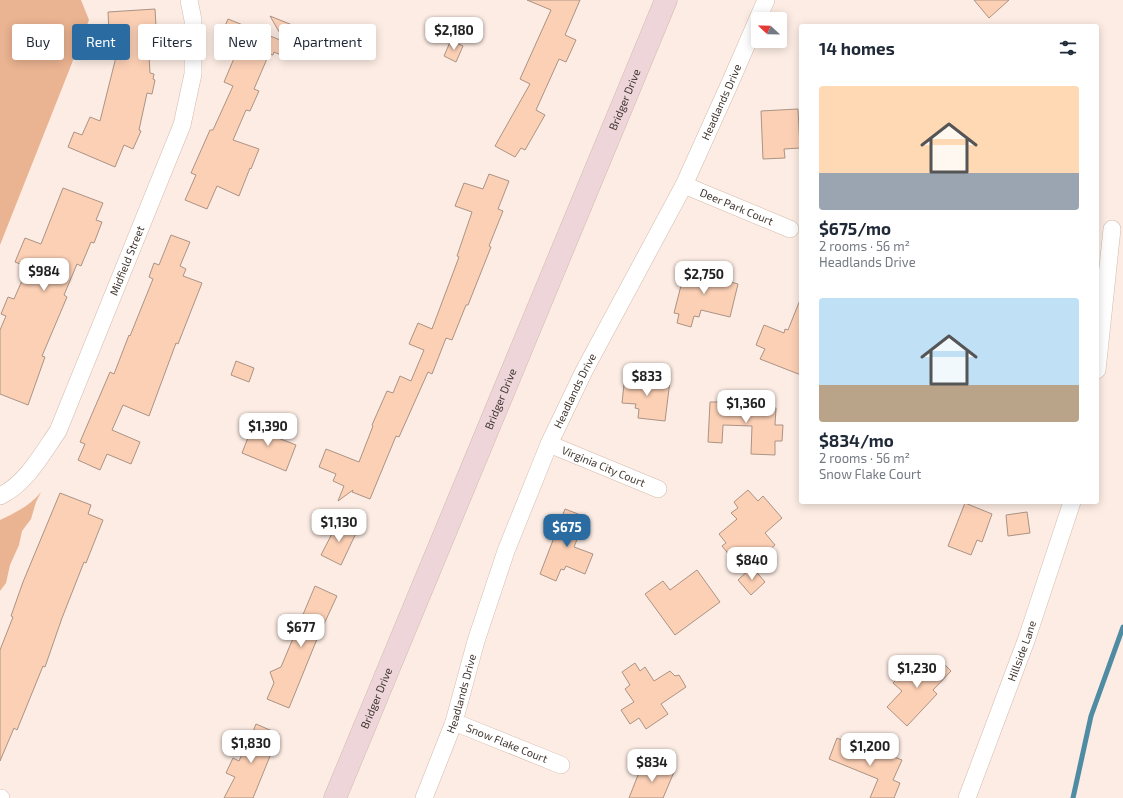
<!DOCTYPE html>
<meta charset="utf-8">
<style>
:root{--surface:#fff;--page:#f2f2f3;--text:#1f2937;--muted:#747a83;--accent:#2a6ca1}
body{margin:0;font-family:"Exo 2",sans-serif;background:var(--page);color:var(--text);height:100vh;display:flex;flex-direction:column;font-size:15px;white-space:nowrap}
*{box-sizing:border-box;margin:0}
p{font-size:13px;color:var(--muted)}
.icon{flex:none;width:22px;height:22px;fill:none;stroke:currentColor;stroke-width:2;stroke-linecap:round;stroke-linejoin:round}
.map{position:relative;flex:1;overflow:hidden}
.panel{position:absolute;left:799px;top:24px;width:300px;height:480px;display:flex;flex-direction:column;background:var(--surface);border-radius:4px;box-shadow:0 2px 10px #0003}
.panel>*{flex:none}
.top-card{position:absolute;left:12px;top:24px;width:380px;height:36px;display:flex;gap:8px}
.needle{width:26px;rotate:292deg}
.controls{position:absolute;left:751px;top:12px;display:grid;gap:8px}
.controls a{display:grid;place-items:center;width:36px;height:36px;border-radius:4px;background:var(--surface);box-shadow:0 2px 10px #0003;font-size:20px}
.price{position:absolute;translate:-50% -34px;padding:0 9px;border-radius:8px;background:#fff;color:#222;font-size:13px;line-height:26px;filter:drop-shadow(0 1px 2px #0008)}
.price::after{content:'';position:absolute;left:50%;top:24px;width:12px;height:9px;margin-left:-6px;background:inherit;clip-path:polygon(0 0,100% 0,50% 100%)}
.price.selected{background:var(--accent);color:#fff}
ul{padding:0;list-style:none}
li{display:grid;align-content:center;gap:8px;height:212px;padding:0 20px}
li span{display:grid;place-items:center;height:124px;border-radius:4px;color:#555}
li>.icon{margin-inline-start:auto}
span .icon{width:72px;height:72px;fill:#fffc;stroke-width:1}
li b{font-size:17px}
h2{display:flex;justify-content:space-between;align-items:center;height:48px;padding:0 20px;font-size:17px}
.chip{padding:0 14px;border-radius:4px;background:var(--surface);box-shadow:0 2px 10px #0003;font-size:14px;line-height:36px}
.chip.selected{background:var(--accent);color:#fff}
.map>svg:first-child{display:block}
</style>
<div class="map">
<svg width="1123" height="798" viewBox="0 0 1123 798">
<rect width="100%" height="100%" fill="#fcece3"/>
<path fill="#eab391" d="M 0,0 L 81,0 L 89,20 L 0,245 Z
M 41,492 L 36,502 L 31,519 L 22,531 L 19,545 L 10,565 L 6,583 L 0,591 L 0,520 C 15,513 31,505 41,492 Z"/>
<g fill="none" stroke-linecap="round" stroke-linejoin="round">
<path stroke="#4f8ca4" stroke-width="5" d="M 1073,798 L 1091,716 L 1123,627"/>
</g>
<path fill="#fcd0b5" stroke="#ab9385" d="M 527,0 L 580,0 L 565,35 L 576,40 L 566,62 L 559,59 L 536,110 L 545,115 L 525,150 L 521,148 L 515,157 L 495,146 L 530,84 L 520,79 L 551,10 Z
M 974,0 L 1009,0 L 989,18 Z
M 155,9 L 156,26 L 152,27 L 153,39 L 148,39 L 150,73 L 154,74 L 153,79 L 155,80 L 152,94 L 147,93 L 139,130 L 141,131 L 133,149 L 124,145 L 115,167 L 68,147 L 74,132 L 82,135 L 90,117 L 100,121 L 117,53 L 105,53 L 104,33 L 109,33 L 108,12 Z
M 270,16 L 307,31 L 299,51 L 287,46 L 285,43 L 281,55 L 274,52 L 273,55 L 269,54 L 254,89 L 259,91 L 250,111 L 246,110 L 233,140 L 259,149 L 251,169 L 250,168 L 239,196 L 217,186 L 207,209 L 185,200 L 196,175 L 191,173 L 210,130 L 213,130 L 233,86 L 224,82 L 238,49 L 232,47 L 235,41 L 221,35 L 228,19 L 285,42 Z
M 451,40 L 463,46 L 456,62 L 444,56 Z
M 798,109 L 800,148 L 784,149 L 785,158 L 763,159 L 761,111 Z
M 489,174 L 509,181 L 498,209 L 503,211 L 489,246 L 491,247 L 468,305 L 466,305 L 452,340 L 446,338 L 432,374 L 428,372 L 399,437 L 396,436 L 370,499 L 352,492 L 353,490 L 338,501 L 344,486 L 333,481 L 336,474 L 319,467 L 326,449 L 359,462 L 373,426 L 372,425 L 387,391 L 393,393 L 400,376 L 411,381 L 424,350 L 409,344 L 418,323 L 432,329 L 459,257 L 457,256 L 472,212 L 455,206 L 464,183 L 483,189 Z
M 63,188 L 103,203 L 96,220 L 102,222 L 94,243 L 91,242 L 81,266 L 77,264 L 64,295 L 67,297 L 42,356 L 45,357 L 28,405 L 0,394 L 0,330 L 6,316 L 1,314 L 8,297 L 14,299 L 28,267 L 15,262 L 25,238 L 41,244 Z
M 171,235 L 190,242 L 180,266 L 186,269 L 183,276 L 202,283 L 178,344 L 176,343 L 149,416 L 123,405 L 112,430 L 140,442 L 131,464 L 107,454 L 100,470 L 78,460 L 85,444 L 80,442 L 110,372 L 114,374 L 129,335 L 130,336 L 153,279 L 149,277 L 154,263 L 159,265 Z
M 701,264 L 722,269 L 720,279 L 738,284 L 730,317 L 701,310 L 699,317 L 694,316 L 691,327 L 677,323 L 679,314 L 674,313 L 685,270 L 699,273 Z
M 800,300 L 801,300 L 801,375 L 760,359 L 765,349 L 756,345 L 764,325 L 784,333 L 785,329 L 788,330 Z
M 236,361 L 254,368 L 249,382 L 231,375 Z
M 625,375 L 670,381 L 665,421 L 638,418 L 639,409 L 635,408 L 636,404 L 622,403 Z
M 723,397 L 741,398 L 741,406 L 776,408 L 775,425 L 783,425 L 782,441 L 775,441 L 775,455 L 751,454 L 752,426 L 723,425 L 722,443 L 708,442 L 710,402 L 723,402 Z
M 255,420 L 276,429 L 273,436 L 296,445 L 286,471 L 242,453 Z
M 748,490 L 758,501 L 763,496 L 782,518 L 765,533 L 775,545 L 743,572 L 722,546 L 726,543 L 719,534 L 737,519 L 731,513 L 738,508 L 734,502 Z
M 60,493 L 91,505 L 88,514 L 103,520 L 86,563 L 84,562 L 62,618 L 45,667 L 43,666 L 17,730 L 14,728 L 0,761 L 0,650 L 13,617 L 11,616 L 23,582 Z
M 965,503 L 992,514 L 982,542 L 977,540 L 971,555 L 948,546 Z
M 565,509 L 586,517 L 574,547 L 593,554 L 585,574 L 566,566 L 564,570 L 561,569 L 556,581 L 540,574 Z
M 1027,512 L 1030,533 L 1008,536 L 1006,515 Z
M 338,522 L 357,531 L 341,565 L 321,555 Z
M 752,567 L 765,582 L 751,595 L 738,580 Z
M 697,570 L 720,602 L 675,635 L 645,594 L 663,581 L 670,590 Z
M 315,586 L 337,596 L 317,639 L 289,708 L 267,699 L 274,683 L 270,672 L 281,667 Z
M 935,655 L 951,671 L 933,690 L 937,694 L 907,726 L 887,707 L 902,691 L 893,683 L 912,662 L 920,670 Z
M 635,663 L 640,671 L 645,667 L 654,681 L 670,671 L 675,676 L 679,675 L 686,687 L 661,704 L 668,714 L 646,729 L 639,718 L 630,724 L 621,710 L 634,702 L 625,689 L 630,685 L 622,672 Z
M 256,724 L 279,734 L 253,798 L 224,798 L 235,777 L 226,773 L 233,758 L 239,761 L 243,752 L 245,752 Z
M 837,738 L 882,758 L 884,753 L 902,760 L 893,780 L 900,783 L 894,798 L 870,798 L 878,779 L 829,759 Z
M 650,762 L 674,772 L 663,798 L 629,798 L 640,770 L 645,773 Z"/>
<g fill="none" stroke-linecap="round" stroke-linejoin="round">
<g stroke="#d3baab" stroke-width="18">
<g id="street">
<path id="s1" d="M 684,185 L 790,229"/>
<path d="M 1097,370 L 1112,229"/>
<path id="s2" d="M 549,444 L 658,489"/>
<path id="s3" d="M 0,496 C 26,484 42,454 58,431 L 182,125 L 193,74 L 193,20 L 189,0"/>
<path id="s4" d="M 454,722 L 561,765"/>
<path d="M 0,798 L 1,798"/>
<path id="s5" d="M 424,798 L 454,722 L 476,641 L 506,551 L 549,444 L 584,371 L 684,185 L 730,83 L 766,0"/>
<path id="s6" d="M 967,798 L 1027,638 L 1072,502"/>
</g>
</g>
<g stroke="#d3baab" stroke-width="23">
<g id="secondary">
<path id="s7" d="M 335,798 L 666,0"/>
</g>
</g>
<use href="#street" stroke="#fff" stroke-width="17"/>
<use href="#secondary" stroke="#eed5da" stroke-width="22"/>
</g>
<g text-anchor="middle" stroke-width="4" stroke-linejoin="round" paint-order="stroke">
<g font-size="11" fill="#413731" stroke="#fdfdfd">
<text dy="4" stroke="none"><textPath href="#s7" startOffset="756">Bridger Drive</textPath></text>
<text dy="4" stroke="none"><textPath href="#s5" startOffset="759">Headlands Drive</textPath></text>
<text dy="4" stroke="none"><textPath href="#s1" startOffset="57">Deer Park Court</textPath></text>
<text dy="4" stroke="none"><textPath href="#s3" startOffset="272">Midfield Street</textPath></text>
<text dy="4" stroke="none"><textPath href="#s5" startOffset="435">Headlands Drive</textPath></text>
<text dy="4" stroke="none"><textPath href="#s7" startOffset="432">Bridger Drive</textPath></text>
<text dy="4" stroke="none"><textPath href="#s2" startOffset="59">Virginia City Court</textPath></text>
<text dy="4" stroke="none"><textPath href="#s6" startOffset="157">Hillside Lane</textPath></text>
<text dy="4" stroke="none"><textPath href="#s5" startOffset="111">Headlands Drive</textPath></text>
<text dy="4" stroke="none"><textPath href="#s7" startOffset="108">Bridger Drive</textPath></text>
<text dy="4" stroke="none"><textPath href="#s4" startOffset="57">Snow Flake Court</textPath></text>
</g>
</g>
</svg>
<div class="controls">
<a><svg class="needle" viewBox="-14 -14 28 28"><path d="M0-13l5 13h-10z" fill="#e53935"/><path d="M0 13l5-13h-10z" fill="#747a83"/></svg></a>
</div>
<b class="price" style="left:454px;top:51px">$2,180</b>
<b class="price" style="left:44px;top:292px">$984</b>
<b class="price" style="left:704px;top:295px">$2,750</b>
<b class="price" style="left:647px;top:397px">$833</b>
<b class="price" style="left:746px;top:424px">$1,360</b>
<b class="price" style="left:268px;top:447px">$1,390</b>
<b class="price" style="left:339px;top:543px">$1,130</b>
<b class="price selected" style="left:567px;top:548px">$675</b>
<b class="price" style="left:752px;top:581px">$840</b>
<b class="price" style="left:301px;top:648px">$677</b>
<b class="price" style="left:917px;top:689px">$1,230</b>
<b class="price" style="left:251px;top:764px">$1,830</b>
<b class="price" style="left:870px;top:767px">$1,200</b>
<b class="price" style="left:652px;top:783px">$834</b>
<div class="top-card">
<a class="chip">Buy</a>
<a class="chip selected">Rent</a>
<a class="chip">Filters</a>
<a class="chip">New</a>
<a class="chip">Apartment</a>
</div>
<section class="panel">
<h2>14 homes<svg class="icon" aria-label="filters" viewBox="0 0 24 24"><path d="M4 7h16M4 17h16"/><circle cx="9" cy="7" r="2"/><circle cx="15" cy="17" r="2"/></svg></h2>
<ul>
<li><span style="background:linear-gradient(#ffd9b3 70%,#9aa5b1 0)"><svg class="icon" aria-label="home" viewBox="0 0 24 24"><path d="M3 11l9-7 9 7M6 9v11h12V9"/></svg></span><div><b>$675/mo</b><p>2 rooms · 56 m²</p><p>Headlands Drive</p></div></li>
<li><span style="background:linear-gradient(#bfe0f5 70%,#b9a48a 0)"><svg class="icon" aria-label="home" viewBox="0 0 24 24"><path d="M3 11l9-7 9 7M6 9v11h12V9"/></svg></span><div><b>$834/mo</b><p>2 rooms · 56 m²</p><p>Snow Flake Court</p></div></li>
</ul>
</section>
</div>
